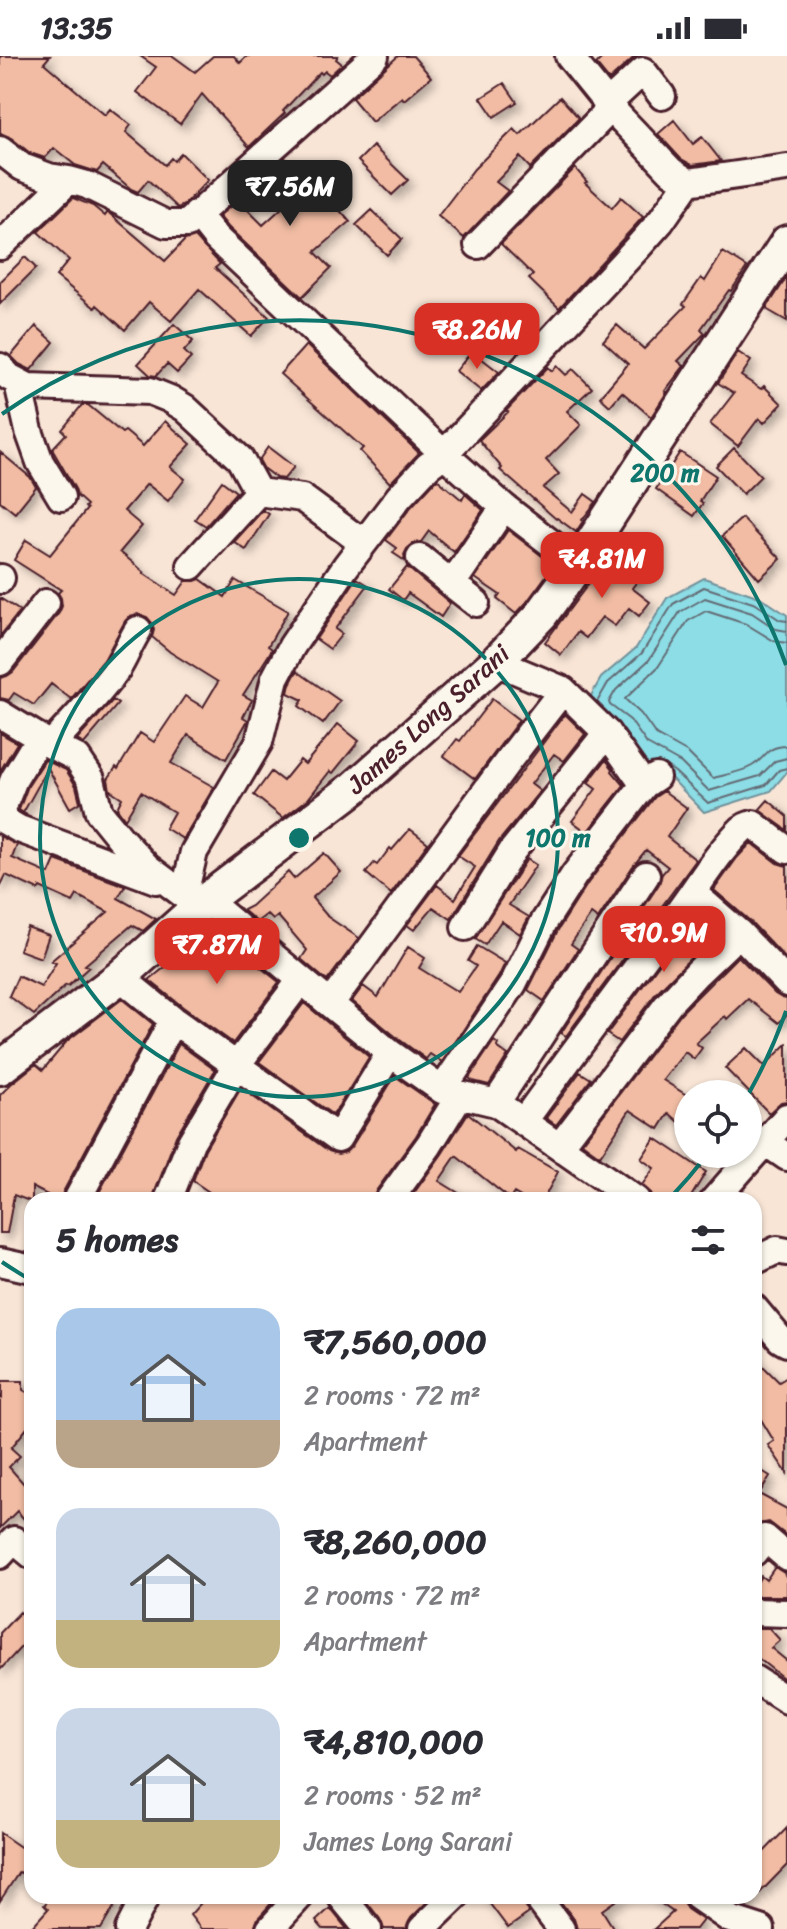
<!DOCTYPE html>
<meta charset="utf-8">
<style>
:root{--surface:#fff;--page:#f7f7f7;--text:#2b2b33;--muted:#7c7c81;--accent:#d93025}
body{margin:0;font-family:Sriracha,sans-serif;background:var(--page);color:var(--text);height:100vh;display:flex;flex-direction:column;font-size:30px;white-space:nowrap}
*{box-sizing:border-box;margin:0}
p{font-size:26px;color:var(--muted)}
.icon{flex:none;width:44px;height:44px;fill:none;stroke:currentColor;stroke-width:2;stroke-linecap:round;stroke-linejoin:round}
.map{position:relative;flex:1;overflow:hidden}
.drawer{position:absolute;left:24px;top:1136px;width:738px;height:712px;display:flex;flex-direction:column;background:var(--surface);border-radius:24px;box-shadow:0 2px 6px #0004}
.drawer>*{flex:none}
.buttons{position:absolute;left:674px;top:1024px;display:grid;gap:16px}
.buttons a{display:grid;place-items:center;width:88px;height:88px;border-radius:50%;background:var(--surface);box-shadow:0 2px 6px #0004;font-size:40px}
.price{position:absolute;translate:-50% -68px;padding:0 18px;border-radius:16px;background:var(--accent);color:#fff;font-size:26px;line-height:52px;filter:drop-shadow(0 2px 4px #0008)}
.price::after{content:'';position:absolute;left:50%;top:48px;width:24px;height:18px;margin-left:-12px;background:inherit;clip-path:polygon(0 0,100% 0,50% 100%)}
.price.on{background:#222;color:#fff}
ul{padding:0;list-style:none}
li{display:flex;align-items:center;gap:24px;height:200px;padding:0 32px}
li span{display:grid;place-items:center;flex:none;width:224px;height:160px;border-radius:24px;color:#555}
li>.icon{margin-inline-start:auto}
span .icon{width:96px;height:96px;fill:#fffc;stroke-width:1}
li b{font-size:34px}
h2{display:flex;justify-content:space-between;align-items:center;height:96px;padding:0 32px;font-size:34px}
.status{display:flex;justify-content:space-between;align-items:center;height:56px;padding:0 40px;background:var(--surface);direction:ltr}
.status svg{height:22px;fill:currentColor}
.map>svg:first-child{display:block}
</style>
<div class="status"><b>13:35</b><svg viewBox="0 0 49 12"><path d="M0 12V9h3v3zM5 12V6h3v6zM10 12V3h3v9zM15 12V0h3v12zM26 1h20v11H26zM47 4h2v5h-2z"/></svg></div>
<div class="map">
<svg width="787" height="1873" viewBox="0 0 787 1873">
<defs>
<filter id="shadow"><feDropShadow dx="5" dy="5" stdDeviation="4" flood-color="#0004"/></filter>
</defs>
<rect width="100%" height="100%" fill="#f8e5d6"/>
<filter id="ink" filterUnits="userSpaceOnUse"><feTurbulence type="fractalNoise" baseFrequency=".0125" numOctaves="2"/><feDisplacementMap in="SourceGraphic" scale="16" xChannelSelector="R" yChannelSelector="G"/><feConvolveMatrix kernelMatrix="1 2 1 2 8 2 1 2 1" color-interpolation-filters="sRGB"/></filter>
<g filter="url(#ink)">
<path fill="#8cdde5" stroke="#72919b" stroke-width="2" d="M 704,522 L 760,541 L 787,559 L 787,716 L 771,735 L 704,756 L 670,721 L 635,702 L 584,652 L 601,622 L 636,592 L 667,542 Z"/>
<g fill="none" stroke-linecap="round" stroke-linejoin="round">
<path stroke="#646b75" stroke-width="2" d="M 787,575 L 776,573 L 752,557 L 705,542 L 680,556 L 649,604 L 616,634 L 609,646 L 610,649 L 630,664 L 647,688 L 681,707 L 709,735 L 760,720 L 775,705 L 787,702
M 787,587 L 774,585 L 746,568 L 706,555 L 688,565 L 658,611 L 625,643 L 641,658 L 656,679 L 688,697 L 713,722 C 724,719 742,716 752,710 C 768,701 763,691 787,690
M 597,646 L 608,627 L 642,597 L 673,548 L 704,531 L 756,548 L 780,564 L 787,565
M 665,709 L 675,716 L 708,747 L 766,729 L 779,714 L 787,712"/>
</g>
<path fill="#f1bca3" stroke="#4a1f2b" stroke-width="2" filter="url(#shadow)" d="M 0,0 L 50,0 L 44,7 L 105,59 L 110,53 L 131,69 L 126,76 L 165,109 L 171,102 L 174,105 L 181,97 L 208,124 L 184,149 L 178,152 L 148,124 L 138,136 L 131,133 L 103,109 L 97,116 L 75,109 L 54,92 L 45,102 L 30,97 L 10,81 L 0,77 Z
M 140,0 L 173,0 L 195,16 L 213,0 L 234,0 L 240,7 L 247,0 L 338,0 L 336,3 L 342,8 L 330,19 L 325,15 L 322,18 L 320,16 L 283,55 L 285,57 L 249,91 L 202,38 L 180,68 L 137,36 L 156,11 Z
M 398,0 L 413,0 L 431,21 L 404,44 L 402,41 L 372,66 L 352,42 Z
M 604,0 L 638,0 L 632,3 L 609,24 L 596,8 Z
M 504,27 L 517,46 L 494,61 L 481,42 Z
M 560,41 L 579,62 L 530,112 L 520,101 L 496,126 L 508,135 L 464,182 L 438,160 L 474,113 L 514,73 L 520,79 Z
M 674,64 L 693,88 L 702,81 L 721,105 L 692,109 L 681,103 L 658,78 Z
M 373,90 L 408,124 L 392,139 L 358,105 Z
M 285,102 L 318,135 L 321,133 L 350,166 L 315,196 L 331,212 L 302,241 L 228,171 L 219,160 L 238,144 L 263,169 L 284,150 L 259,125 Z
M 575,112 L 587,126 L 585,127 L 612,152 L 621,141 L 643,161 L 559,252 L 529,223 L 533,219 L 501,188 Z
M 73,142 L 93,150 L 105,160 L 107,157 L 110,158 L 165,205 L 185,184 L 195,181 L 220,208 L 215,212 L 269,261 L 251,280 L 199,233 L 171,265 L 149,246 L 125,274 L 97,249 L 95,252 L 56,220 L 69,204 L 38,176 Z
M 372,154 L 402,183 L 387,199 L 356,169 Z
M 723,196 L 747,211 L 731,235 L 729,234 L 701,273 L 705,277 L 678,305 L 684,310 L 665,335 L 667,336 L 651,361 L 622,336 L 610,350 L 600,341 L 628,308 L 603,285 L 617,269 L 644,293 L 686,250 L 683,248 L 701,222 L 705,225 Z
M 25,201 L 36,212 L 0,248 L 0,226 Z
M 787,221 L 787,265 L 766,253 Z
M 174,268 L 193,285 L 184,295 L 191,302 L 177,317 L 167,308 L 156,320 L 150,319 L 138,308 Z
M 36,270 L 54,286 L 31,314 L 19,308 L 11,300 Z
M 306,289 L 419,397 L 390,427 L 360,395 L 363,392 L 280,318 Z
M 472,295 L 499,316 L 481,335 L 456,315 Z
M 738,296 L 751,305 L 741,320 L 761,333 L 764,330 L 782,348 L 764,367 L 759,362 L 738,390 L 710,368 L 734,337 L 718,327 Z
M 557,310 L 566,319 L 573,313 L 592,332 L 567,355 L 581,369 L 546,404 L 559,418 L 543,432 L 572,456 L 585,438 L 596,446 L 582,464 L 583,465 L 576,476 L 557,462 L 556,463 L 500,414 L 502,412 L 479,384 L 508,356 L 506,355 L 548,311 L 552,315 Z
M 82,349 L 88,349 L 122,377 L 125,375 L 143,390 L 165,365 L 191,388 L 170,411 L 185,423 L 168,445 L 147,428 L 124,455 L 142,470 L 120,496 L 144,516 L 143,517 L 176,539 L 186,525 L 195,525 L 200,523 L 225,541 L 235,524 L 288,555 L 268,590 L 272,593 L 268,600 L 243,639 L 252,644 L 243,661 L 248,664 L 226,703 L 188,679 L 171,707 L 214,731 L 183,783 L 165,772 L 174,756 L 141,736 L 125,763 L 117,752 L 122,742 L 110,734 L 108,723 L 116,711 L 118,713 L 140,677 L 154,686 L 185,640 L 203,651 L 218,626 L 170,596 L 152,581 L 154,574 L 152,567 L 147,561 L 138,558 L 130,560 L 125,565 L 104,604 L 71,643 L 51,628 L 34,649 L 14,637 L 9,644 L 0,642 L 0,622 L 7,620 L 13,616 L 59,557 L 62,550 L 61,542 L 58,537 L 61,534 L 14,504 L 26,484 L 50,499 L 87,453 L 85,451 L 87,449 L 77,440 L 75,433 L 52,393 L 66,378 L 62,374 Z
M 268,391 L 294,411 L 284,423 L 276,422 L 264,413 L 259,404 Z
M 734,392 L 761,420 L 743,438 L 716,410 Z
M 0,396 L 30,421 L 36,431 L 15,457 L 0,445 Z
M 680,396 L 716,420 L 700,445 L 703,447 L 694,460 L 656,433 Z
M 437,423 L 462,444 L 465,438 L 483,454 L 454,496 L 429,475 L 421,486 L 414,487 L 407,493 L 404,499 L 405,505 L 393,497 L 397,492 L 386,484 L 411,451 Z
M 222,425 L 236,436 L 206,470 L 195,463 Z
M 263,454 L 269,458 L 246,494 L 234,486 Z
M 742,462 L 781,503 L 759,523 L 722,480 Z
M 508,474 L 554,509 L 526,547 L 516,558 L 497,543 L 500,539 L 475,522 Z
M 616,491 L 646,514 L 632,532 L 650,546 L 639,560 L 629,552 L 615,570 L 602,561 L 586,582 L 578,576 L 561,599 L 545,586 Z
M 407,511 L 450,547 L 441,561 L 408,537 L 403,544 L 389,533 Z
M 357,522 L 368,529 L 335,573 L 342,578 L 330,593 L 316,583 Z
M 0,542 L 20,555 L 0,580 Z
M 297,615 L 340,645 L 323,668 L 299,650 L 303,644 L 288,637 L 290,628 Z
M 492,643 L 519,664 L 475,723 L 444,700 L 457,683 L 460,685 Z
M 113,644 L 118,648 L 84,688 L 77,684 Z
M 565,658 L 585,678 L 564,705 L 554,698 L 531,728 L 540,735 L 499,785 L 451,863 L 433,851 L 414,874 L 407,869 L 437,829 L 455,843 L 475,811 L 458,800 Z
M 338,668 L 359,685 L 333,717 L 330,715 L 308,743 L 283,762 L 254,739 L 271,716 L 283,725 L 300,704 L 305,708 Z
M 0,677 L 17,687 L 0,715 Z
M 45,704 L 66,714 L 76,730 L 80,746 L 70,752 L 48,712 L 23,757 L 27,759 L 19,754 L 28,730 Z
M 606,704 L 613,713 L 612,715 L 624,729 L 587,776 L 572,765 L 596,733 L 588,727 Z
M 664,735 L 687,752 L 667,781 L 696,804 L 566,980 L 561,977 L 659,828 L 662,818 L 668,811 L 646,794 L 633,810 L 598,863 L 591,858 L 571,888 L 578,893 L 544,945 L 528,934 L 558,874 L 588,827 L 655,741 Z
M 768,744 L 787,760 L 787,774 L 759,754 Z
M 410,773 L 428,787 L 391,838 L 366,817 L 374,807 L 377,809 L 390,792 L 392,794 Z
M 0,780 L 17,789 L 12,802 L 49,818 L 55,804 L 125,830 L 118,842 L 156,863 L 143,875 L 132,869 L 85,909 L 89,911 L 68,930 L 66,929 L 34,959 L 9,940 L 18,920 L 41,931 L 56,907 L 51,905 L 108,856 L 77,839 L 73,846 L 40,831 L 38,834 L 6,819 L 0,831 Z
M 751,787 L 777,807 L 787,810 L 787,904 L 750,865 L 714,834 L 737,802 Z
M 324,797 L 341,816 L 312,842 L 328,861 L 359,882 L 327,925 L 301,903 L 307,894 L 278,860 L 273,864 L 267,858 L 257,866 L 243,854 L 251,850 L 288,816 L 294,823 Z
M 527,803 L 536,809 L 509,849 L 529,861 L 520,878 L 501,865 L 485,889 L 475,883 Z
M 695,860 L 715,878 L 657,936 L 619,986 L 607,978 Z
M 27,871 L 49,879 L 41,902 L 19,894 Z
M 211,878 L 255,907 L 279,926 L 233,987 L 183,951 L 149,924 L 179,900 Z
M 477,890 L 505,907 L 499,920 L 442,1006 L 430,998 L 426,1003 L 400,984 L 352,945 L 363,930 L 378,941 L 408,891 L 425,902 L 419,912 L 458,936 L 476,910 L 468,905 Z
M 738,900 L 775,938 L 782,942 L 787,943 L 787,958 L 779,967 L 748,943 L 727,963 L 725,960 L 696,987 L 702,992 L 694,1003 L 685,996 L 663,1024 L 688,1040 L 688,1074 L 669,1057 L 659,1073 L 630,1054 L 600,1100 L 582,1087 L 681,957 Z
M 122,943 L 153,968 L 63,1136 L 61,1144 L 57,1144 L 32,1131 L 32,1146 L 14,1139 L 7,1177 L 0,1177 L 0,1039 L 11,1028 L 36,1008 L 43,1014 L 67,985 Z
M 304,947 L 369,1001 L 333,1059 L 259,1006 Z
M 494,985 L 498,988 L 497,991 L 508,999 L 489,1029 L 473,1025 L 469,1022 Z
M 179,988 L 215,1014 L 176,1080 L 152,1144 L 95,1144 Z
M 787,988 L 787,1045 L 781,1046 L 769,1057 L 725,1012 L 746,992 L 764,1010 Z
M 580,1016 L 591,1023 L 556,1069 L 546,1062 Z
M 395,1020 L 435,1048 L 416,1080 L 376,1135 L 373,1144 L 221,1144 L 193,1125 L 205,1093 L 241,1032 L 329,1095 L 338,1098 L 346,1096 L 352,1090 Z
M 468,1057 L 516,1096 L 518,1093 L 558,1116 L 543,1144 L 526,1144 L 514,1137 L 510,1143 L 456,1100 L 439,1125 L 470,1144 L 409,1144 L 442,1098 Z
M 655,1082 L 706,1116 L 689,1144 L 652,1144 L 650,1136 L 642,1129 L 654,1112 L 641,1103 Z
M 754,1301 L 779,1326 L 787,1321 L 787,1417 L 768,1389 L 774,1385 L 754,1352 Z
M 2,1325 L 23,1325 L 23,1334 L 32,1339 L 32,1366 L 11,1392 L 20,1400 L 9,1411 L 32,1437 L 32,1472 L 17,1455 L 0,1472 L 0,1340 L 2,1342 Z
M 754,1410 L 770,1420 L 759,1438 L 787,1453 L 787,1480 L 769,1466 L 754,1469 Z
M 775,1511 L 784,1517 L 787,1522 L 787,1540 L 756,1540 L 754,1539 L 754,1531 L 761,1520 L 766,1524 Z
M 20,1556 L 32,1567 L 32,1579 L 0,1614 L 0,1577 Z
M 754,1572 L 769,1572 L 780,1584 L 771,1592 L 787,1605 L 787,1625 L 754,1599 Z
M 787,1772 L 787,1809 L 746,1851 L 737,1848 L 725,1840 L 754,1840 L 754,1806 Z
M 0,1777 L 32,1799 L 32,1802 L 21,1817 L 19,1816 L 0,1845 Z
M 52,1840 L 108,1840 L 117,1846 L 101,1873 L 30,1873 L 48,1853 L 44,1849 Z
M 207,1840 L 276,1840 L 277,1841 L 258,1862 L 254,1873 L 201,1873 L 190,1859 Z
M 362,1840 L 428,1840 L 430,1843 L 411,1862 L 406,1873 L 384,1873 L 380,1863 Z
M 484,1840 L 520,1840 L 523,1849 L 529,1857 L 508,1872 Z
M 556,1840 L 622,1840 L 602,1854 L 614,1873 L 577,1873 L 574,1863 Z
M 650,1840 L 681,1840 L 683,1847 L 687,1853 L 703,1864 L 696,1873 L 654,1873 L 673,1856 Z
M 330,1852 L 347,1873 L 323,1873 L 316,1865 Z"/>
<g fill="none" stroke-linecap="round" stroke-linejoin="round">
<g stroke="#4a1f2b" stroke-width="32">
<path id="minor" d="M 569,0 L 611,52 L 671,115 L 688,126 L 787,112
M 0,94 L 22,111 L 49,121 L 69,124
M 197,158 L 216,182 L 444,398 L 504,451 L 578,508
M 478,189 L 611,52 L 615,41 L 643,15 L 662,40
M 0,190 L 69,124 L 87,129 L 166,168 L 187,168 L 375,0
M 0,311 L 9,321 L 28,331 L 150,335 L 170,343 L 185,352 L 240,403 L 258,436 L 302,442 L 363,487
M 18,327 L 29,375 L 40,406 L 61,441
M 420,502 L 452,528 L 504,451
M 191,510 L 258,436
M 0,524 L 1,522
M 452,528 L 476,547
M 0,606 L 46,547
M 496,606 L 563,634 L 607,677 L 644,729
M 0,658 L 51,689 L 77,702 L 91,723 L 99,756 L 120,782 L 147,811 L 184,839 L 206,844 L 330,948 L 390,997 L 442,1034 L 496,1047 L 636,1144
M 51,689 C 73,664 98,640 117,613 C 125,601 130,586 138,574
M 0,758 L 14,723 L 39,682
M 0,762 L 19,773 L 156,824
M 693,837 L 739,877 L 787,927
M 184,839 L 194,796 L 259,686 L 275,622 L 292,590 L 346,510 L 399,441 L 428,410 L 444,398 L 637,192 L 661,165 L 688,126
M 465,871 L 513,794 L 607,677
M 120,921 L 173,964 L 338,1082 L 390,997
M 330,948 L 508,705 L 563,634
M 442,1034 L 513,928 L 544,866 L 575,818 L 644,729 L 656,721
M 496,1047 L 646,819
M 524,1065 C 574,995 626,926 678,857 C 699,829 717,797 742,773 C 747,769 747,770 753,768 L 787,794
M 765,1086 L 787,1101
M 560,1090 L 669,947 L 697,917 L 739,877
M 77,1144 L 173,964
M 168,1144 L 191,1086 L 236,1010 L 301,924
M 389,1144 L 429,1089 L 460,1039
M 714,1144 L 787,1061
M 754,1205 L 777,1194 L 787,1196
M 0,1206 L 32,1213
M 754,1252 L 780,1283 L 787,1287
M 754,1496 L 765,1482 L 787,1501
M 0,1499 L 14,1484 L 32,1499
M 754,1556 L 787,1557
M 754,1623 L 787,1644
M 341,1840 L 368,1873
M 536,1840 L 561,1873
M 697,1840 L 730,1863 L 761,1873
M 129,1873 L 146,1840
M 270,1873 L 300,1840
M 422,1873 L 456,1840"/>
</g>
<g stroke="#4a1f2b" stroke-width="38">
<path id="major" d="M 0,1012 L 120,921 L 206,844 L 354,732 L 496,606 L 541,559 L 578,508 L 787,186"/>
</g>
<use href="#minor" stroke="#fbf7ec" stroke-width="26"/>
<use href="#major" stroke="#fbf7ec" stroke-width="32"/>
</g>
</g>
<g fill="none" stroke="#0f766e" stroke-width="4">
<circle cx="299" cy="782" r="259"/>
<path d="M786 955A517 517 0 0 1 749 1037M706 1100A517 517 0 0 1 671 1141M29 1223A517 517 0 0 1 2 1206M2 358A517 517 0 0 1 786 609"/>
</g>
<g text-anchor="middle" stroke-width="6" stroke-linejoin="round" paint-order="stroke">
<g font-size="26" fill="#4a1f2b" stroke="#fbf7ec">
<text transform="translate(428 663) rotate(-42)" y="9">James Long Sarani</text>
</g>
</g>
<circle cx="299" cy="782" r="12" fill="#0f766e" stroke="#fbf7ec" stroke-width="4"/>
<g font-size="24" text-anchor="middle" font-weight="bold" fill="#0f766e" stroke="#fbf7ec" stroke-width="6" stroke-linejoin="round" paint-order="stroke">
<text x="665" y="425">200 m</text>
<text x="558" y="790">100 m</text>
</g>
</svg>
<div class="buttons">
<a><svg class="icon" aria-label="locate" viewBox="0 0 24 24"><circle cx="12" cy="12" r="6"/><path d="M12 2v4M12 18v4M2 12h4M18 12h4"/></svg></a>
</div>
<b class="price on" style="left:290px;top:172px">₹7.56M</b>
<b class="price" style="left:477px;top:315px">₹8.26M</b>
<b class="price" style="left:602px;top:544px">₹4.81M</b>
<b class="price" style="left:664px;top:918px">₹10.9M</b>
<b class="price" style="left:217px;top:930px">₹7.87M</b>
<section class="drawer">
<h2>5 homes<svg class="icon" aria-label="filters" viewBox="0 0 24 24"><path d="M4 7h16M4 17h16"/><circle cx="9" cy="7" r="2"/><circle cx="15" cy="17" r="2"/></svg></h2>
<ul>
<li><span style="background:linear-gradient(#a9c7e8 70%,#b9a48a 0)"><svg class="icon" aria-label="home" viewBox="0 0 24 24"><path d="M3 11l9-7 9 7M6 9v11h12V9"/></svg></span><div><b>₹7,560,000</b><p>2 rooms · 72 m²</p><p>Apartment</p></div></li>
<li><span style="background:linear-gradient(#c9d6e8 70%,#c2b280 0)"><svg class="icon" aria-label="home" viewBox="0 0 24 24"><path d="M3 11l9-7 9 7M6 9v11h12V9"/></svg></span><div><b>₹8,260,000</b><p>2 rooms · 72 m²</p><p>Apartment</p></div></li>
<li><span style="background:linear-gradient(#c9d6e8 70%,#c2b280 0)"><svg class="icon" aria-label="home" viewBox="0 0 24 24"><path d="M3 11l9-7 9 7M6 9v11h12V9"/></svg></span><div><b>₹4,810,000</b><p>2 rooms · 52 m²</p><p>James Long Sarani</p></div></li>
</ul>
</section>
</div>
